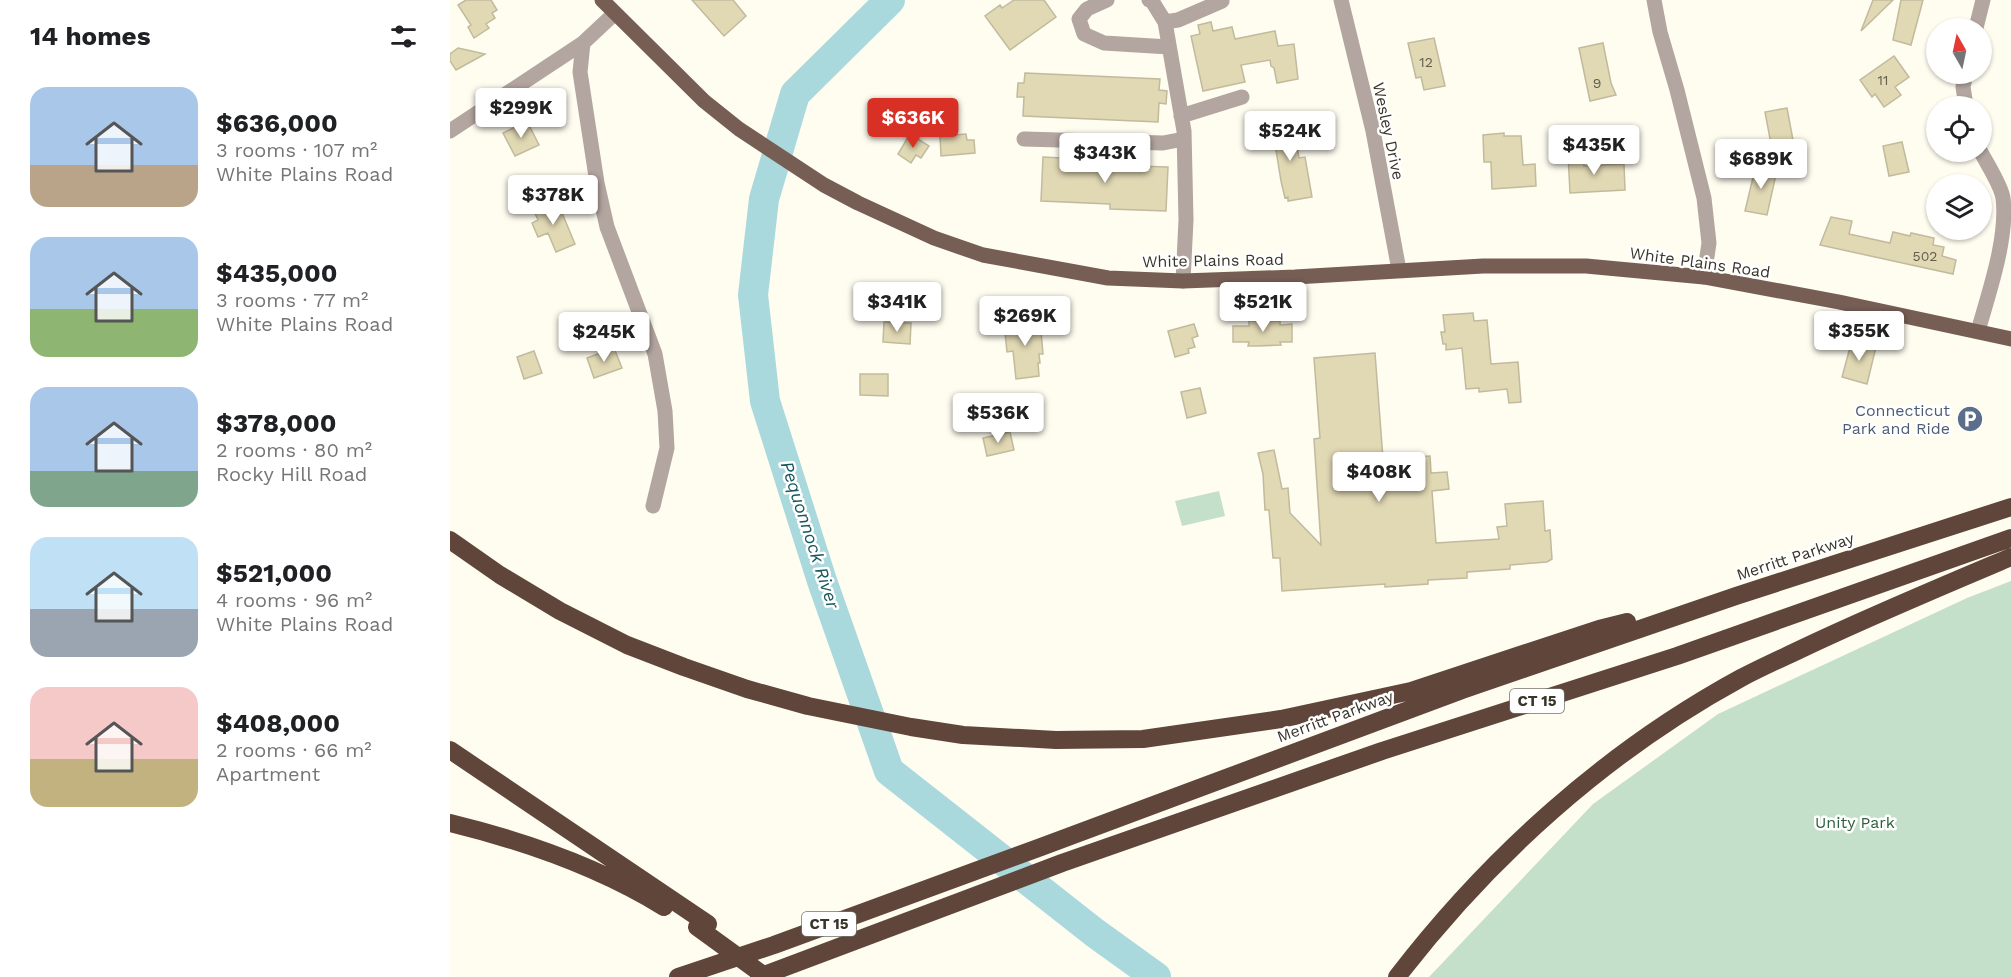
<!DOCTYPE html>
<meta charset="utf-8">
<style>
:root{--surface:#fff;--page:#f2f2f2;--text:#202124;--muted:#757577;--accent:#d93025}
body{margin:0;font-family:"Work Sans",sans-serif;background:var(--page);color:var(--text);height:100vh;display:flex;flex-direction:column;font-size:22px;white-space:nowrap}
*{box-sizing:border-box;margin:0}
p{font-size:20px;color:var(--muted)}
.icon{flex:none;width:33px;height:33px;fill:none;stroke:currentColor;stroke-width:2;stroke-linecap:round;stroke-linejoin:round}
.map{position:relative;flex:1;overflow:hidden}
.side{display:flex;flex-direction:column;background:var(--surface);width:450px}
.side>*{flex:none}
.needle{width:39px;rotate:351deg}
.buttons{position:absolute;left:1476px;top:18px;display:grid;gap:12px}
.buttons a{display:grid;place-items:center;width:66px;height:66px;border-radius:50%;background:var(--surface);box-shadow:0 2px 4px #0004;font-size:30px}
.price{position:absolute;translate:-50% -51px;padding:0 14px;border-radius:6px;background:#fff;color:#222;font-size:20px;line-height:39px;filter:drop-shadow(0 2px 3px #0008)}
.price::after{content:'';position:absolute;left:50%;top:36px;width:18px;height:14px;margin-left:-9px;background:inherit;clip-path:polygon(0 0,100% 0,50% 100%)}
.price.on{background:var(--accent);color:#fff}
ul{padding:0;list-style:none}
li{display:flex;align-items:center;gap:18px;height:150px;padding:0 30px}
li span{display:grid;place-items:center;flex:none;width:168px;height:120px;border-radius:18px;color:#555}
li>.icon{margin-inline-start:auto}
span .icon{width:72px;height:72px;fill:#fffc;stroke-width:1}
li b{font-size:26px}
h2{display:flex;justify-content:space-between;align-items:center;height:72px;padding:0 30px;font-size:26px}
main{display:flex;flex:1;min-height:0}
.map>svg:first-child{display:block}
</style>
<main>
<section class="side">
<h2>14 homes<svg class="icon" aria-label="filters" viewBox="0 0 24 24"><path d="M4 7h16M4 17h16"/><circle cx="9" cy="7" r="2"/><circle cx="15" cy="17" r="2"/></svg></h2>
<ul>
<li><span style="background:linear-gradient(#a9c7e8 65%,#b9a48a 0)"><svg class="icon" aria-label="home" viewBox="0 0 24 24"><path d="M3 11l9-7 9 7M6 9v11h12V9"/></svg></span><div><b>$636,000</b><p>3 rooms · 107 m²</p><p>White Plains Road</p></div></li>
<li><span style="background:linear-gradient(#a9c7e8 60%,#8fb573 0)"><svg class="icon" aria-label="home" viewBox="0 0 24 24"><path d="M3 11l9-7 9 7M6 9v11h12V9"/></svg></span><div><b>$435,000</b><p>3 rooms · 77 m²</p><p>White Plains Road</p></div></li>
<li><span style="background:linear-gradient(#a9c7e8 70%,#7fa58c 0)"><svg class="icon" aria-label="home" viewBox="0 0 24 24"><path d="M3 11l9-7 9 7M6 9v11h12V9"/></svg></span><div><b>$378,000</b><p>2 rooms · 80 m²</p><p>Rocky Hill Road</p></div></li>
<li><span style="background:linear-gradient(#bfe0f5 60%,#9aa5b1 0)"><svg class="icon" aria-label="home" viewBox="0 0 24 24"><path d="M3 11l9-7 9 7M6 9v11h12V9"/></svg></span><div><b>$521,000</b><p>4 rooms · 96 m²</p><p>White Plains Road</p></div></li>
<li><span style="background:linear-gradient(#f6c9c9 60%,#c2b280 0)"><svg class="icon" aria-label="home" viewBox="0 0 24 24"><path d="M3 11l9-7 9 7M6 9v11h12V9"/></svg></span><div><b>$408,000</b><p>2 rooms · 66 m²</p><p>Apartment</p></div></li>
</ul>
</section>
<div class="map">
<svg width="1561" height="977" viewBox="0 0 1561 977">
<rect width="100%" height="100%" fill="#fffcf0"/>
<path fill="#c5e0ca" d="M 769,491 L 775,516 L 732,526 L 725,501 Z
M 1561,581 L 1561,977 L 979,977 L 1143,804 L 1268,714 L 1517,598 Z"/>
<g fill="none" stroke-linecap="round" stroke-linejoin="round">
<path stroke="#aad9dd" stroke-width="30" d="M 440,0 L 345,94 L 314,199 L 303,295 L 315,401 L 372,581 L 439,771 L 645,933 L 706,977"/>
</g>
<path fill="#e1d8b4" stroke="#c1ba9d" stroke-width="1.5" d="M 16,0 L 41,0 L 47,10 L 42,13 L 45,18 L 36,24 L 39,28 L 24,38 L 18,27 L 21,25 L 8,5 Z
M 242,0 L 283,0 L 296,16 L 274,36 Z
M 564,0 L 594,0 L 606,17 L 560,50 L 535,16 L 550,5 L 552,8 Z
M 1423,0 L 1443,0 L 1411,31 Z
M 1451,0 L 1473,0 L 1461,45 L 1443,40 Z
M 761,22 L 763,31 L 782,27 L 785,39 L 825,31 L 828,46 L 844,44 L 848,79 L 827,83 L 824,68 L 821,66 L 820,60 L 791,65 L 795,82 L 753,91 L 741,36 L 750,34 L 748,25 Z
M 984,38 L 995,86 L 974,90 L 971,77 L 966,78 L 958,43 Z
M 1153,43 L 1161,83 L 1166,95 L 1140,101 L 1129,48 Z
M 8,48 L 35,54 L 6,70 L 0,61 L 0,54 Z
M 1444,56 L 1459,77 L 1445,87 L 1451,95 L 1434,107 L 1425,94 L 1422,97 L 1410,80 Z
M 575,73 L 710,79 L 709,90 L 717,91 L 716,104 L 709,103 L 708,122 L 573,116 L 574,97 L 567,97 L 568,83 L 574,83 Z
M 1337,108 L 1343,140 L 1321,144 L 1315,112 Z
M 838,116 L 842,140 L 846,140 L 849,158 L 855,157 L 862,197 L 838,201 L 838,197 L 835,198 L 831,181 L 821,119 Z
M 77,121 L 89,145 L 65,156 L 53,133 Z
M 1054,133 L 1054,136 L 1071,136 L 1073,165 L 1085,164 L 1086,186 L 1042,189 L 1041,162 L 1034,162 L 1033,135 Z
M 460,134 L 479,146 L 471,158 L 466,155 L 461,163 L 448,154 Z
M 516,134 L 517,140 L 524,140 L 525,153 L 491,156 L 490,136 Z
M 1452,142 L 1459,172 L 1439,176 L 1433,146 Z
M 1133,153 L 1134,166 L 1174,164 L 1175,190 L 1120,193 L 1118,154 Z
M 593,157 L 650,160 L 649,165 L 718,167 L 716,211 L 660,209 L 660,204 L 591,201 Z
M 1306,165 L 1327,170 L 1317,215 L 1295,211 Z
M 72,180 L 78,195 L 66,200 L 60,185 Z
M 107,201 L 125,244 L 106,252 L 98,233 L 88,237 L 82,223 L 88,220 L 84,211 Z
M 1381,217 L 1402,221 L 1399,234 L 1440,243 L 1443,232 L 1460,236 L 1461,233 L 1484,238 L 1483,245 L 1494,247 L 1492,256 L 1506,260 L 1503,274 L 1370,245 Z
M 1023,313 L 1024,321 L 1037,320 L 1041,364 L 1068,362 L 1071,402 L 1059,403 L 1057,389 L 1029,392 L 1029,388 L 1016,389 L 1012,348 L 996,350 L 996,344 L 993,344 L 991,332 L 995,332 L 993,315 Z
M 590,320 L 593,354 L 589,354 L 590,363 L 588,363 L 589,376 L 566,379 L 563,351 L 557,352 L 554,323 Z
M 799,321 L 830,321 L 830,325 L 842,324 L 842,342 L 830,342 L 831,345 L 807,346 L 798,346 L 799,342 L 783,342 L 783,326 L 799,326 Z
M 434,322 L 461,323 L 460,344 L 433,342 Z
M 744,324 L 748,336 L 742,338 L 745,347 L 738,349 L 739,353 L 725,357 L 718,331 Z
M 1402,340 L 1426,347 L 1417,384 L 1392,377 Z
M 164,348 L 172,368 L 144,378 L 137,358 Z
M 84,351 L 92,373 L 74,379 L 67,357 Z
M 925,353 L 933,459 L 980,456 L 981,473 L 997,472 L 999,489 L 982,491 L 986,543 L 1049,539 L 1047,527 L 1057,526 L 1055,504 L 1093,501 L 1095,531 L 1100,530 L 1102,559 L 1097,562 L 1060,565 L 1060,569 L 1017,572 L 1017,578 L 978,580 L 978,584 L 935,587 L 935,584 L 832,591 L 830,558 L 823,558 L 819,510 L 815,510 L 813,474 L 808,453 L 824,450 L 832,489 L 838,488 L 840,513 L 871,545 L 864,439 L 870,438 L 864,358 Z
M 410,374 L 438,374 L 438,396 L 410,395 Z
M 750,388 L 756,413 L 737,418 L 731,392 Z
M 560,432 L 564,450 L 537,456 L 533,438 Z"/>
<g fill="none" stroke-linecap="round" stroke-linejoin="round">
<path stroke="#b3a5a0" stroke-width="15" d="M 657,0 L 637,9 L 629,19 L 634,34 L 654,43 L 719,47
M 699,0 L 702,1 L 715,22 L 734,131 L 736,220 L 733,281
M 891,0 L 923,131 L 949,270
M 1204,0 L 1210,32 L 1227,90 L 1254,198 L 1259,243 L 1254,277
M 715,22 L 728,20 L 772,1
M 1526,28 L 1533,0
M 133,43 L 130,72 L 147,183 L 157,227 L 205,354 L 215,411 L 217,448 L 203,506
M 1516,106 L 1513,87 L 1516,74
M 731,116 L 792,97
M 0,131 L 133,43 L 164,14
M 574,139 L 713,143 L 734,139
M 1528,331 C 1539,292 1558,238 1553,198 C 1551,185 1537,164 1531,152"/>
<path stroke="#765e55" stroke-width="15" d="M 152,0 L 254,101 L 289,129 L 374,185 L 408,203 L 484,238 L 533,255 L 658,278 L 733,281 L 845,277 L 1033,266 L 1136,266 L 1254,277 L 1389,302 L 1561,339"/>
<path stroke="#60453b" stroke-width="18" d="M 0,540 L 50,575 L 110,611 L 177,645 L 234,667 L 297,689 L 358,706 L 461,727 L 513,735 L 606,740 L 693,739 L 831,719 L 961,691 L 1149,629 L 1177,622
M 0,750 L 258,924
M 0,823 C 74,841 149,867 214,907
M 228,977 L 324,945 L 591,847 L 1012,690 L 1286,596 L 1561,507
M 309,977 L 612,863 L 932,751 L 1227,656 L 1561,538
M 947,977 C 1040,856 1157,751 1291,678 C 1310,668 1330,659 1349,650 C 1418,617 1490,587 1561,557"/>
<path stroke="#60453b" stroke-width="18" d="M 247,927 L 316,977"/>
</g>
<defs>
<g id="parking-disc" transform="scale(1.35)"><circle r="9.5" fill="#5c6f8a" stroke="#fff"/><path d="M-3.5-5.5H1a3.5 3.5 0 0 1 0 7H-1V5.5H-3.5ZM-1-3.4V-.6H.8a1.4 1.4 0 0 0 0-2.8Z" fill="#fff"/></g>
</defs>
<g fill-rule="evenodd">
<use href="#parking-disc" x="1520" y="419"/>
</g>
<g text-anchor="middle" stroke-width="5" stroke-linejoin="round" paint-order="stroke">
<g font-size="14" fill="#625e4c">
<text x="976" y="67">12</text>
<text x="1433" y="85">11</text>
<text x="1147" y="88">9</text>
<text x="1475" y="261">502</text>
</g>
<g fill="#fff" stroke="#747269" stroke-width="1.5">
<rect x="1060" y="689" width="54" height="24" rx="4.5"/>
<rect x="352" y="912" width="54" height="24" rx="4.5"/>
</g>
<g font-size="15" font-weight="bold" fill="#383529">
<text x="1087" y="706">CT 15</text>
<text x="379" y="929">CT 15</text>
</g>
<g font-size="16" fill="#383529" stroke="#fff">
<text transform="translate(939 131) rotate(78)" y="6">Wesley Drive</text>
<text transform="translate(763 260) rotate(-1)" y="6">White Plains Road</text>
<text transform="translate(1250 262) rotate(8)" y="6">White Plains Road</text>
<text transform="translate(1345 556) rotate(-18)" y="6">Merritt Parkway</text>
<text transform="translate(885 716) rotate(-20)" y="6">Merritt Parkway</text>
</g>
<g font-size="16" fill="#4e5e75" stroke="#fff" text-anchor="end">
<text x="1500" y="416">Connecticut<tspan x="1500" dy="18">Park and Ride</tspan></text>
</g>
<g font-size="16" fill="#2e603d" stroke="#fff">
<text x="1405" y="828">Unity Park</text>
</g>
<g font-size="18" font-style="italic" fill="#18585e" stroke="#fff">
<text transform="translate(360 535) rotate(72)" y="6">Pequonnock River</text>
</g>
</g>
</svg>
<div class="buttons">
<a><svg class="needle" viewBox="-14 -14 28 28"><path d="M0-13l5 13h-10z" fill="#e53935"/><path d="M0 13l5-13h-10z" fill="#757577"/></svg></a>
<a><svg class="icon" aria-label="locate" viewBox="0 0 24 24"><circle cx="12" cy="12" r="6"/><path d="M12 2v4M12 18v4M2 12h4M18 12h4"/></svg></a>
<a><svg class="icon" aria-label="layers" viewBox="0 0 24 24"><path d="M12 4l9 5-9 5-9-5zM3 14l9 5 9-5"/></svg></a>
</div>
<b class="price" style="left:71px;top:139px">$299K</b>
<b class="price on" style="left:463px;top:149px">$636K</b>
<b class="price" style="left:840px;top:162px">$524K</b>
<b class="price" style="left:1144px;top:176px">$435K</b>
<b class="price" style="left:655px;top:184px">$343K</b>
<b class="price" style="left:1311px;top:190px">$689K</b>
<b class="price" style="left:103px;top:226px">$378K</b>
<b class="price" style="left:447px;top:333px">$341K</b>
<b class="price" style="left:813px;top:333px">$521K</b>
<b class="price" style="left:575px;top:347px">$269K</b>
<b class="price" style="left:1409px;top:362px">$355K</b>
<b class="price" style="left:154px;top:363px">$245K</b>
<b class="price" style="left:548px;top:444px">$536K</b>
<b class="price" style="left:929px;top:503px">$408K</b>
</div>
</main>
